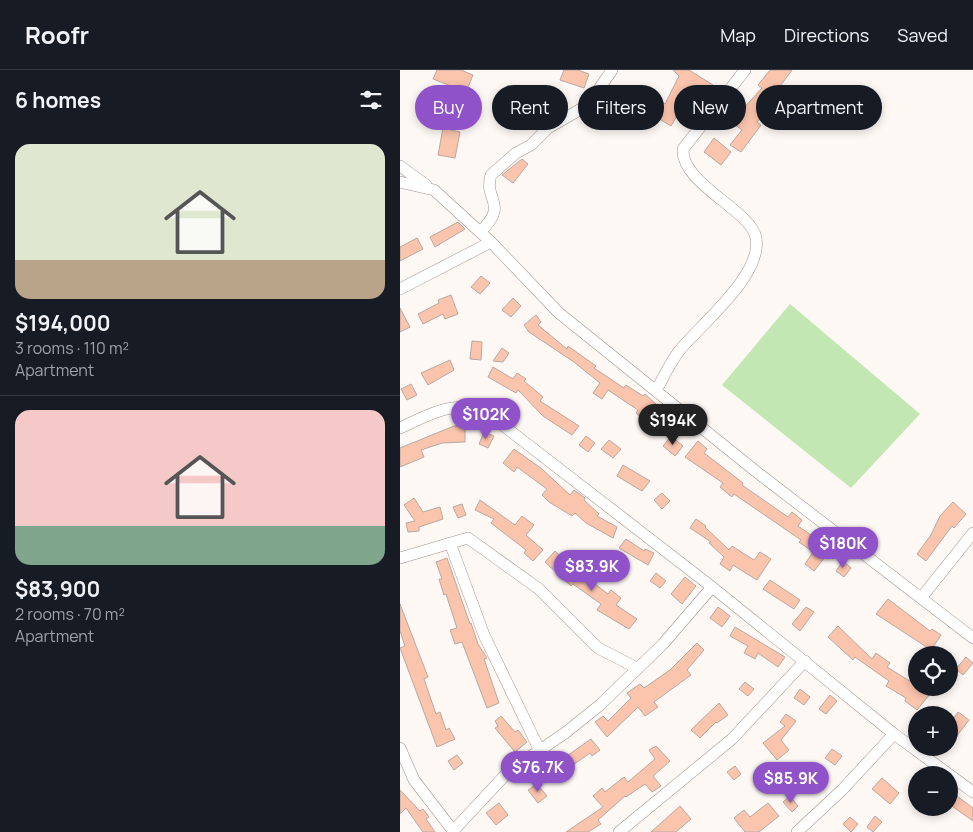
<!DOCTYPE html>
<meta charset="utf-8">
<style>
:root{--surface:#171b24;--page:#20242c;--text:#f1f3f6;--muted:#9ea1a6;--line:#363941;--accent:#8f52c8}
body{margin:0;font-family:Manrope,sans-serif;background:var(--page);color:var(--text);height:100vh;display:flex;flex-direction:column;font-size:19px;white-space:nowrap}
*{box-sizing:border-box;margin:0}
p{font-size:16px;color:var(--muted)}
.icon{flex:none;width:28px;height:28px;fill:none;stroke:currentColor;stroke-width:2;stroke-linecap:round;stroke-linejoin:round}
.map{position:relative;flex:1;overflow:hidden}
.panel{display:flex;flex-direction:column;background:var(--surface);width:400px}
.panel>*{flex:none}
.top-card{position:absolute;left:15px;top:15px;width:475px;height:45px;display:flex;gap:10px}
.buttons{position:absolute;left:508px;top:576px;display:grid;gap:10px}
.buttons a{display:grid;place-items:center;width:50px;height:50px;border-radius:50%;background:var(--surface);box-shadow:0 2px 8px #0003;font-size:25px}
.price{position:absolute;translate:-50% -42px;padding:0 11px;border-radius:18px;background:var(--accent);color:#fff;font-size:16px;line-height:32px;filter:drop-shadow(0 1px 2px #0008)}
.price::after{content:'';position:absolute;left:50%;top:30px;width:15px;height:11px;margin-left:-8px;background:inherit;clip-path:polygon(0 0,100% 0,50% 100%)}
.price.current{background:#222;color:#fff}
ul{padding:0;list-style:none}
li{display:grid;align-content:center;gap:10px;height:265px;padding:0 15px}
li+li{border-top:1px solid var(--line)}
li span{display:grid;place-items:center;height:155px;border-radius:15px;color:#555}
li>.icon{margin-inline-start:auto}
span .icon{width:90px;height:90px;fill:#fffc;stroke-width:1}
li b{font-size:21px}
h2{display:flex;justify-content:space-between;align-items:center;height:60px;padding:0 15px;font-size:21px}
.pill{padding:0 18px;border-radius:22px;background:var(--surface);box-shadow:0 2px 8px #0003;font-size:18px;line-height:45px}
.pill.current{background:var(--accent);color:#fff}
header{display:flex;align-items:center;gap:30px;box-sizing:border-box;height:70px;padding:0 25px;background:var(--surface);border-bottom:1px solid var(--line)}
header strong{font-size:24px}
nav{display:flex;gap:28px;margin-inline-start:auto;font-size:18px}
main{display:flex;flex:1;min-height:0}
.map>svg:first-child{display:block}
</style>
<header>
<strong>Roofr</strong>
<nav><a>Map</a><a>Directions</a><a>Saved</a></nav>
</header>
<main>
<section class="panel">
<h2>6 homes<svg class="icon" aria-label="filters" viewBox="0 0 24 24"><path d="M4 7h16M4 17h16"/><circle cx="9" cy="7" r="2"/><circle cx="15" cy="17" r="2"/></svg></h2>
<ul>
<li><span style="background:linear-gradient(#dfe7d0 75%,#b9a48a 0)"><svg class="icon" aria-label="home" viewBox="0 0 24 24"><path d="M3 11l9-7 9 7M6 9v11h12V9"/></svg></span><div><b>$194,000</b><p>3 rooms · 110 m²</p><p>Apartment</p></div></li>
<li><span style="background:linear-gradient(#f6c9c9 75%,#7fa58c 0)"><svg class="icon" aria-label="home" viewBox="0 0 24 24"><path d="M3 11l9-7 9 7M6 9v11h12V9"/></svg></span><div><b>$83,900</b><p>2 rooms · 70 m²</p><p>Apartment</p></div></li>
</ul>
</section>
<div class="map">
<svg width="573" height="762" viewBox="0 0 573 762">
<rect width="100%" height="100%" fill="#fef8f5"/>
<path fill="#c3e7b3" d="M 390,234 L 520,344 L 451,418 L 322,315 Z"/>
<path fill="#fac4ad" stroke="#b8a8a1" d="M 37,0 L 61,0 L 73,5 L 66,22 L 33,9 Z
M 164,0 L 178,0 L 189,4 L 184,18 L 160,10 Z
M 273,0 L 289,0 L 313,15 L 307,25 L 294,17 L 271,56 L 236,35 L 233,38 L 220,28 L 229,16 L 253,36 L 257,29 L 265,34 L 279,6 Z
M 370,0 L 392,0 L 381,15 L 386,19 L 357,52 L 361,55 L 341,82 L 330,75 L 342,60 L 331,52 L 362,18 L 358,15 Z
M 43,58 L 60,62 L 55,88 L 38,85 Z
M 314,68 L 331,82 L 321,95 L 304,82 Z
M 122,89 L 128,94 L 113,113 L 102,105 Z
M 58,152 L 65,159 L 35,177 L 30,167 Z
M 17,168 L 23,179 L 0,191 L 0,177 Z
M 81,206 L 90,213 L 80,224 L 71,217 Z
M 51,225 L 58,244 L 45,249 L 43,244 L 23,254 L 18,244 L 39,233 L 38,230 Z
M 113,228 L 121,236 L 111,247 L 102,240 Z
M 0,238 L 10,257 L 0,262 Z
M 136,245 L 141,252 L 138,255 L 167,279 L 168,276 L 196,296 L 194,298 L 224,318 L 226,315 L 243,326 L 245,324 L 256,334 L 243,349 L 236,343 L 238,340 L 208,320 L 202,329 L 193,323 L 200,313 L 174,292 L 129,262 L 124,255 Z
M 72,271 L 82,272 L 81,290 L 70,289 Z
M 102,278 L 109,283 L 103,292 L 93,291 Z
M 50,290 L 54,300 L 28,315 L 21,303 Z
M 93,297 L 113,309 L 117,303 L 126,309 L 124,311 L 143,327 L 140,331 L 179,356 L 172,365 L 143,346 L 118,320 L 116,323 L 88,307 Z
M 11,314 L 17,325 L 7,330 L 1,319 Z
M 54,356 L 65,356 L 65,372 L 42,373 L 21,380 L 24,387 L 0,397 L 0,378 Z
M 84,362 L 94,366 L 88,378 L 79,374 Z
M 186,366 L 195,373 L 188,382 L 179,375 Z
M 271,366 L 283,376 L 275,386 L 263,376 Z
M 209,370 L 221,379 L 213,388 L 201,379 Z
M 298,371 L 307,379 L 304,383 L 343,413 L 342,415 L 388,447 L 392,442 L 402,450 L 398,456 L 434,481 L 429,489 L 425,487 L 414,501 L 405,494 L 413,482 L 399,472 L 401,470 L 334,424 L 332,427 L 320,417 L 323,413 L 285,387 Z
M 114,379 L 142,399 L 170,425 L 174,420 L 185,428 L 184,430 L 199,444 L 197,446 L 217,457 L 213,468 L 186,453 L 175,443 L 172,446 L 149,432 L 142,425 L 147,419 L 117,397 L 114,402 L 103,393 Z
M 223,395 L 250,411 L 242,421 L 217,406 Z
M 262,423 L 270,431 L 262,439 L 254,430 Z
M 14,428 L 23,442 L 40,437 L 43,449 L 19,457 L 19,461 L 8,462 L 6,453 L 15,451 L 4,435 Z
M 80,430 L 115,455 L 122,446 L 134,455 L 126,465 L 143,480 L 133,491 L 124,483 L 126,480 L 91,453 L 94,449 L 75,440 Z
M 553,432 L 566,444 L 554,458 L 552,456 L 526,491 L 517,484 L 531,465 L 540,446 Z
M 62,434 L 66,445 L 58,448 L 53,437 Z
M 296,449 L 306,456 L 305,457 L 329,480 L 332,476 L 354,490 L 360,482 L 371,489 L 357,510 L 333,495 L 330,501 L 320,494 L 324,487 L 309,473 L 311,472 L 290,458 Z
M 226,469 L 244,481 L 245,479 L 254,483 L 248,495 L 219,478 Z
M 155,481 L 165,490 L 163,493 L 177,505 L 179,502 L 208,524 L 211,520 L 221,528 L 216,535 L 237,549 L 229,559 L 197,540 L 201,534 L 173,514 L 171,516 L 145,492 Z
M 47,488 L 70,554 L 71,553 L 78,574 L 87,588 L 84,589 L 99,633 L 87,638 L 62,572 L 55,574 L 50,560 L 57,558 L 46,524 L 44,525 L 39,509 L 42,509 L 36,492 Z
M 443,491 L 451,498 L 444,507 L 436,501 Z
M 256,503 L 266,511 L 260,518 L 250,511 Z
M 285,507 L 296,516 L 282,534 L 271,524 Z
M 370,510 L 400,530 L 394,539 L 363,519 Z
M 488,529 L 530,561 L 532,559 L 541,565 L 531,580 L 476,544 Z
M 0,534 L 28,607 L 24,609 L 36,644 L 40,642 L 46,660 L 49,658 L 55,669 L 37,677 L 0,578 L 5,576 L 0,561 Z
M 318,537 L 330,546 L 322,557 L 310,548 Z
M 406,537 L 414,542 L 400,561 L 392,554 Z
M 438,556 L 472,589 L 476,583 L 490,593 L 487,597 L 516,615 L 516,618 L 522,618 L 530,624 L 517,640 L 505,631 L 506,628 L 486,616 L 489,611 L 455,587 L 453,590 L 428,567 Z
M 335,557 L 385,587 L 378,597 L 358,583 L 355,589 L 344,583 L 348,576 L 330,566 Z
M 297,573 L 304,580 L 287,600 L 291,605 L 254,632 L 258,637 L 245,646 L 238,637 L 207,667 L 195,652 L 203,646 L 208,651 L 231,628 L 227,623 L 240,614 L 244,618 L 270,600 Z
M 566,587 L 573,593 L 563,605 L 556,599 Z
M 345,612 L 354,619 L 348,626 L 339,619 Z
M 400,619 L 410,627 L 404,635 L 394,628 Z
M 430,625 L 437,631 L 426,644 L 419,639 Z
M 319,633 L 328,645 L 317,653 L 316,652 L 300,668 L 291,660 Z
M 558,642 L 569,650 L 556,667 L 549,661 L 549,655 Z
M 386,644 L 396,651 L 381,670 L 389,680 L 377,690 L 363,673 L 385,656 L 380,652 Z
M 101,646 L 115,662 L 118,660 L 127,672 L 115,682 L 95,658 L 98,656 L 95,651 Z
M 191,669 L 200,680 L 192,686 L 190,683 L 170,697 L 164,688 Z
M 256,676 L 270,691 L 253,706 L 261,716 L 252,722 L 245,714 L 226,727 L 225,726 L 198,750 L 201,754 L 188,762 L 166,762 L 203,737 L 193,726 L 202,718 L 205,722 L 224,707 L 228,712 L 255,689 L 249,680 Z
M 432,679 L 442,686 L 435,695 L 425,688 Z
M 57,685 L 63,693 L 54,700 L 48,691 Z
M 335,696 L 341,704 L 334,710 L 327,702 Z
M 482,708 L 499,723 L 490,734 L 472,719 Z
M 137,714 L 147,726 L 138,733 L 128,720 Z
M 0,720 L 20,741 L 23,739 L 29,747 L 26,749 L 35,762 L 23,762 L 6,738 L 0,744 Z
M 549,720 L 573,738 L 573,751 L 549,734 Z
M 390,726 L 398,736 L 392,742 L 383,732 Z
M 99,733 L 108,745 L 96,755 L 86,743 Z
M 368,733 L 379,746 L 359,762 L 345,762 L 334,748 L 344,740 L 350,747 Z
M 280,736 L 291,749 L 276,762 L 251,762 Z
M 475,746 L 482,752 L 473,762 L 467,757 Z
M 450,747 L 458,754 L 451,762 L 443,754 Z"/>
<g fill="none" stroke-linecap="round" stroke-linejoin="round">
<g stroke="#a1918b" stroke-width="12">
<path id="minor" d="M 0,96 L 26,115
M 0,112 L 34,120 L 91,172 L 159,243 L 358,403 L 573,568
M 80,162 C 110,133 83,131 91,105 L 116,83 L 131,75 L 148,58 L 188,35 L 212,0
M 0,219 L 91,172
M 256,321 C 263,308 270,293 279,281 C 301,254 363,205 356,168 C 351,140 281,114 283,79 L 345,0
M 0,358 C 28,345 56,328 87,343 L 312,517 L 494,664 L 573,722
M 50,473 L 84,565 L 140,681
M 0,488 L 68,468 L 139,519 L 198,578 L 237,598
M 521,528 L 573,463
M 0,678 L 14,710 L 54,762
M 53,761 L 108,702 L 165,663 L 200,635 L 263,574 L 312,517
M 219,762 L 332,669 L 405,591
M 397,762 L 442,720 L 494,664"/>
</g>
<use href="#minor" stroke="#fff" stroke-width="11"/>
</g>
</svg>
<div class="buttons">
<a><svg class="icon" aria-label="locate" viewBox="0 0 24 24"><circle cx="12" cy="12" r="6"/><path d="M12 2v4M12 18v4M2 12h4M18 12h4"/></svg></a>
<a>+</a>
<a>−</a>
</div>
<b class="price" style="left:86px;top:370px">$102K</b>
<b class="price current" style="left:273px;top:376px">$194K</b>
<b class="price" style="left:443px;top:499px">$180K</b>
<b class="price" style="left:192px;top:522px">$83.9K</b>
<b class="price" style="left:138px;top:723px">$76.7K</b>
<b class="price" style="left:391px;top:734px">$85.9K</b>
<div class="top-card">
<a class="pill current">Buy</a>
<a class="pill">Rent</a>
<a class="pill">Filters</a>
<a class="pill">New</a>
<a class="pill">Apartment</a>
</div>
</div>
</main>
